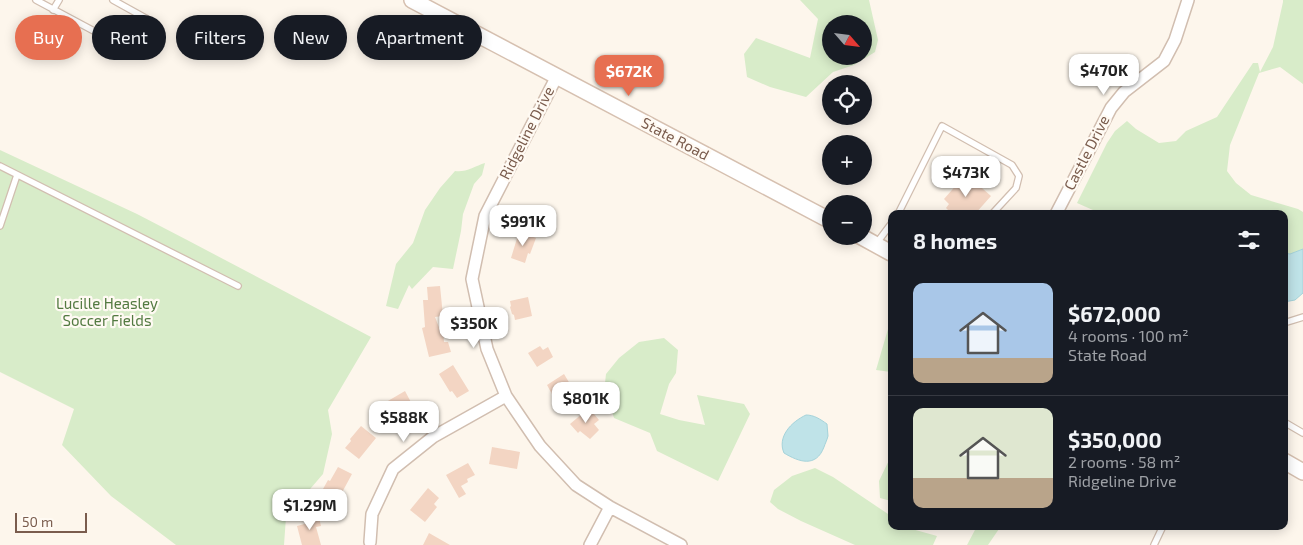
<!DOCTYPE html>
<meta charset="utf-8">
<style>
:root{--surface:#171b24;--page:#20242c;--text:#f1f3f6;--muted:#9ea1a6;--line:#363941;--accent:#e76f51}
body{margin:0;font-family:"Exo 2",sans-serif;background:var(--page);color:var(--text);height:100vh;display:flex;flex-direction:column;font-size:19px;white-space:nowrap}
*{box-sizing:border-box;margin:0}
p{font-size:16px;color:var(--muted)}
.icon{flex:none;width:28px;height:28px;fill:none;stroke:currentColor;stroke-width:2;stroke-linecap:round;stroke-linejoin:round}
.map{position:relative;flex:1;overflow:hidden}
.side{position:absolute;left:888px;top:210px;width:400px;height:320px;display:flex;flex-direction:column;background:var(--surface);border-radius:10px;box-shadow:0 2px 12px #0003}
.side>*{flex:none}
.hud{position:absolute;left:15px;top:15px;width:475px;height:45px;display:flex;gap:10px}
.needle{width:32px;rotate:118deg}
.controls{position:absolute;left:822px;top:15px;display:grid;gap:10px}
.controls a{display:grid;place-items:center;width:50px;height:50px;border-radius:50%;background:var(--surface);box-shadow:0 2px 12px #0003;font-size:25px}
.scale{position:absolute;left:15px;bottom:12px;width:72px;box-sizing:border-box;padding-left:5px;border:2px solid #7a5c4d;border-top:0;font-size:14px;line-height:18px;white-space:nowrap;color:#7a5c4d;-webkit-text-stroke:4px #fffaf3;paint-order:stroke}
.price{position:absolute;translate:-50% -42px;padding:0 11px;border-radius:10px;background:#fff;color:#222;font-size:16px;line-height:32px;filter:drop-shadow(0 1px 2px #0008)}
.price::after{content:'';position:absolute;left:50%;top:30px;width:15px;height:11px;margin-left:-8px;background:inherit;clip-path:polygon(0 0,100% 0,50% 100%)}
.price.current{background:var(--accent);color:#fff}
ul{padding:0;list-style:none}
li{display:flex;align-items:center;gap:15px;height:125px;padding:0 25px}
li+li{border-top:1px solid var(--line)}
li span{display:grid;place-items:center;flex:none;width:140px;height:100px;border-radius:10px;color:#555}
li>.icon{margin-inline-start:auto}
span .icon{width:60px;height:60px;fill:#fffc;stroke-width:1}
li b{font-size:21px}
h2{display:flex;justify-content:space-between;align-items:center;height:60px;padding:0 25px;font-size:21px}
.pill{padding:0 18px;border-radius:22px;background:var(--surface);box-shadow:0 2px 12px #0003;font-size:18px;line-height:45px}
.pill.current{background:var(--accent);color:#fff}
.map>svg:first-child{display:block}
</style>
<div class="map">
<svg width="1303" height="545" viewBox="0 0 1303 545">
<rect width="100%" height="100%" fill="#fdf6ec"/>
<path fill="#d8ecc9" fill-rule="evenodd" d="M 800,0 L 869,0 L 878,40 L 875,52 L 854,65 L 833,72 L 806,97 L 770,87 L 747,77 L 744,54 L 756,38 L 810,58 L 818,19 ZM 831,24 L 864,24 L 864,56 L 831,56 Z
M 1283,0 L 1303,0 L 1303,84 L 1280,67 L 1259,73 L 1230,145 L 1227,171 L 1236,183 L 1251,195 L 1298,209 L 1303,212 L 1303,249 L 1290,254 L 1284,253 L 1284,214 L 1102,214 L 1077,203 L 1107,143 L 1115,131 L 1127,121 L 1136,129 L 1159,143 L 1176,141 L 1186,131 L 1217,117 L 1253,63 L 1258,63 L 1260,72 L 1273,47 L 1283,2 Z
M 0,150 L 137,214 L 189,241 L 371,337 L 328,410 L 332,434 L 323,474 L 286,517 L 284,545 L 176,545 L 111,496 L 62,445 L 74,409 L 0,372 Z
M 485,163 L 482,175 L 474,184 L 463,214 L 461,231 L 453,269 L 433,267 L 412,289 L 409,285 L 398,309 L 386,306 L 396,264 L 413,243 L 425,210 L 440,188 L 455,171 C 465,173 475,166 485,163 Z
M 891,325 L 891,372 L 876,370 L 888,329 Z
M 664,338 L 678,350 L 676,373 L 669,384 L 660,414 L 679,420 L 705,425 L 697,395 L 744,404 L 750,414 L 718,481 L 657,451 L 650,433 L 614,418 L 607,396 L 605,383 L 606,374 L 619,358 L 639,342 Z
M 891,456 L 891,501 L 880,498 L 879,481 Z
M 815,468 L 833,477 L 891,516 L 891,526 L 907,526 L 912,529 L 937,536 L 933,545 L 855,545 L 801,521 L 778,509 L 770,502 L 774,490 L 792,476 Z
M 974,526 L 1001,526 L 988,545 L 967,545 L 976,528 Z"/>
<path fill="#bfe3e8" stroke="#a5d3da" d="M 1303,249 L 1303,293 L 1295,300 L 1284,302 L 1284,253 L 1290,254 Z
M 806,415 C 814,415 820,419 827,424 C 827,428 828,432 828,436 C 827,440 825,444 824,447 C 816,468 799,462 784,453 C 777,437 791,422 806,415 Z"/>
<path fill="#f3d5c3" d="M 966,174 L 991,196 L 975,214 L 949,214 L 948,210 L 946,208 L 949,204 L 944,199 Z
M 519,232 L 536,238 L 530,254 L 528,253 L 525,263 L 511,258 Z
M 440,286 L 443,316 L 435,317 L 440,330 L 443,331 L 444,342 L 448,342 L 451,352 L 429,357 L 422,328 L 425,327 L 423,300 L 428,300 L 427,287 Z
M 528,297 L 532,316 L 515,320 L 514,315 L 512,314 L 510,307 L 511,306 L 510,301 Z
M 540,346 L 543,350 L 548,347 L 553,357 L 537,367 L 528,353 Z
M 453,365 L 469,391 L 457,398 L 452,391 L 450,392 L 439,374 Z
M 564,374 L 579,399 L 567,406 L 558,393 L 553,396 L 547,385 Z
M 405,391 L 414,408 L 400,416 L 402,419 L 392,424 L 381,405 Z
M 589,408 L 599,420 L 594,424 L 599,430 L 590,439 L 580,431 L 578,433 L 570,424 Z
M 361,426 L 376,438 L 359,459 L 345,448 L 351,441 L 350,439 Z
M 492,447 L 520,452 L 517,469 L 489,464 Z
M 468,463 L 475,475 L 467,479 L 468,482 L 461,486 L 466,494 L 459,498 L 446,475 Z
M 338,467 L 352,474 L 339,498 L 323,489 L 328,480 L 330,481 Z
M 428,488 L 439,498 L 434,504 L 437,507 L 425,522 L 410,510 Z
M 318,513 L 321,526 L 316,527 L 321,545 L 302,545 L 297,526 L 308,523 L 306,516 Z
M 429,533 L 450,545 L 423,545 Z"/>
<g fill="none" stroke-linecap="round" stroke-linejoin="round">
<g stroke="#d1beb0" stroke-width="8">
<path id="lane" d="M 36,0 L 120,45 L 136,52 L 149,20 L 113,0
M 53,10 L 59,0
M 0,166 L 238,286
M 898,214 L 942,126 L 1012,165 L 1019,176 L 1016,188 L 992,214
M 0,226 L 17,175
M 876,244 L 891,224
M 1284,323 L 1303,317
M 1284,422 L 1303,433
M 1154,545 L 1163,526"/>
</g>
<g stroke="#d1beb0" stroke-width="14">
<path id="street" d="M 557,76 L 485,216 L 472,279 L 487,349 L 506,396 L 540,446 L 576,485 L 610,507 L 681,545
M 1056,214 L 1111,108 L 1124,92 L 1164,61 L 1175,40 L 1188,0
M 370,542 L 372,514 L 393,469 L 433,437 L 506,396
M 590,545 L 610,507"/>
</g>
<g stroke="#d6c0b0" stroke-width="18">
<path id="secondary" d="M 412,0 L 831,221
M 860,236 L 891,253
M 1284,461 L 1303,472"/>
</g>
<use href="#lane" stroke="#fff" stroke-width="5.5"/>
<use href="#street" stroke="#fff" stroke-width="11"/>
<use href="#secondary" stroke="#fff" stroke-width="15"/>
</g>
<g text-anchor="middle" stroke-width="4.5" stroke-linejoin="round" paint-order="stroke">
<g font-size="15" fill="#7a5c4d" stroke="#fffaf3">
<text transform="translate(527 133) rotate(-63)" y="5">Ridgeline Drive</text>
<text transform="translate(675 139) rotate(28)" y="5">State Road</text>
<text transform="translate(1087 153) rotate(-63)" y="5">Castle Drive</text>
</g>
<g font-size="15" fill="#537a41" stroke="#fffaf3">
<text x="107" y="309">Lucille Heasley<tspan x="107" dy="17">Soccer Fields</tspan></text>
</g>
</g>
</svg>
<div class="controls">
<a><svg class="needle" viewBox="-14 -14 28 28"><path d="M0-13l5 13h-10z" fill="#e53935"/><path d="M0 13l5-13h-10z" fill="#9ea1a6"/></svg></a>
<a><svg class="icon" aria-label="locate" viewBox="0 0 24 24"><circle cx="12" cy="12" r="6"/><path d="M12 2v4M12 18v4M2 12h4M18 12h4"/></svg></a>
<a>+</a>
<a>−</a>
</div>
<div class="scale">50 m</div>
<b class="price" style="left:1104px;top:96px">$470K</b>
<b class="price current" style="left:629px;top:97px">$672K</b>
<b class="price" style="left:966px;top:198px">$473K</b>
<b class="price" style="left:523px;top:247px">$991K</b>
<b class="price" style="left:474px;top:349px">$350K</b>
<b class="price" style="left:586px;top:424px">$801K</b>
<b class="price" style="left:404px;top:443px">$588K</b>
<b class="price" style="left:310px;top:531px">$1.29M</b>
<div class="hud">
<a class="pill current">Buy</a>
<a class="pill">Rent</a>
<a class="pill">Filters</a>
<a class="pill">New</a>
<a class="pill">Apartment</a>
</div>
<section class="side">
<h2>8 homes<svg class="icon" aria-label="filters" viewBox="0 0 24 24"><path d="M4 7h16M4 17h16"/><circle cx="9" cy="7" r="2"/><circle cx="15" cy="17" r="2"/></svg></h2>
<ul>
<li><span style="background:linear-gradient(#a9c7e8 75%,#b9a48a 0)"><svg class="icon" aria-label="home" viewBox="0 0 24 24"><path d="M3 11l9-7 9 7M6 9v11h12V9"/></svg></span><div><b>$672,000</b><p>4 rooms · 100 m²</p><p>State Road</p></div></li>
<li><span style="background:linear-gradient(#dfe7d0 70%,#b9a48a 0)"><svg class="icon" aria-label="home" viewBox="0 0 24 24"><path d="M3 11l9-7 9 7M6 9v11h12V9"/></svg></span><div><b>$350,000</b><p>2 rooms · 58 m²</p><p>Ridgeline Drive</p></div></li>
</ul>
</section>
</div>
